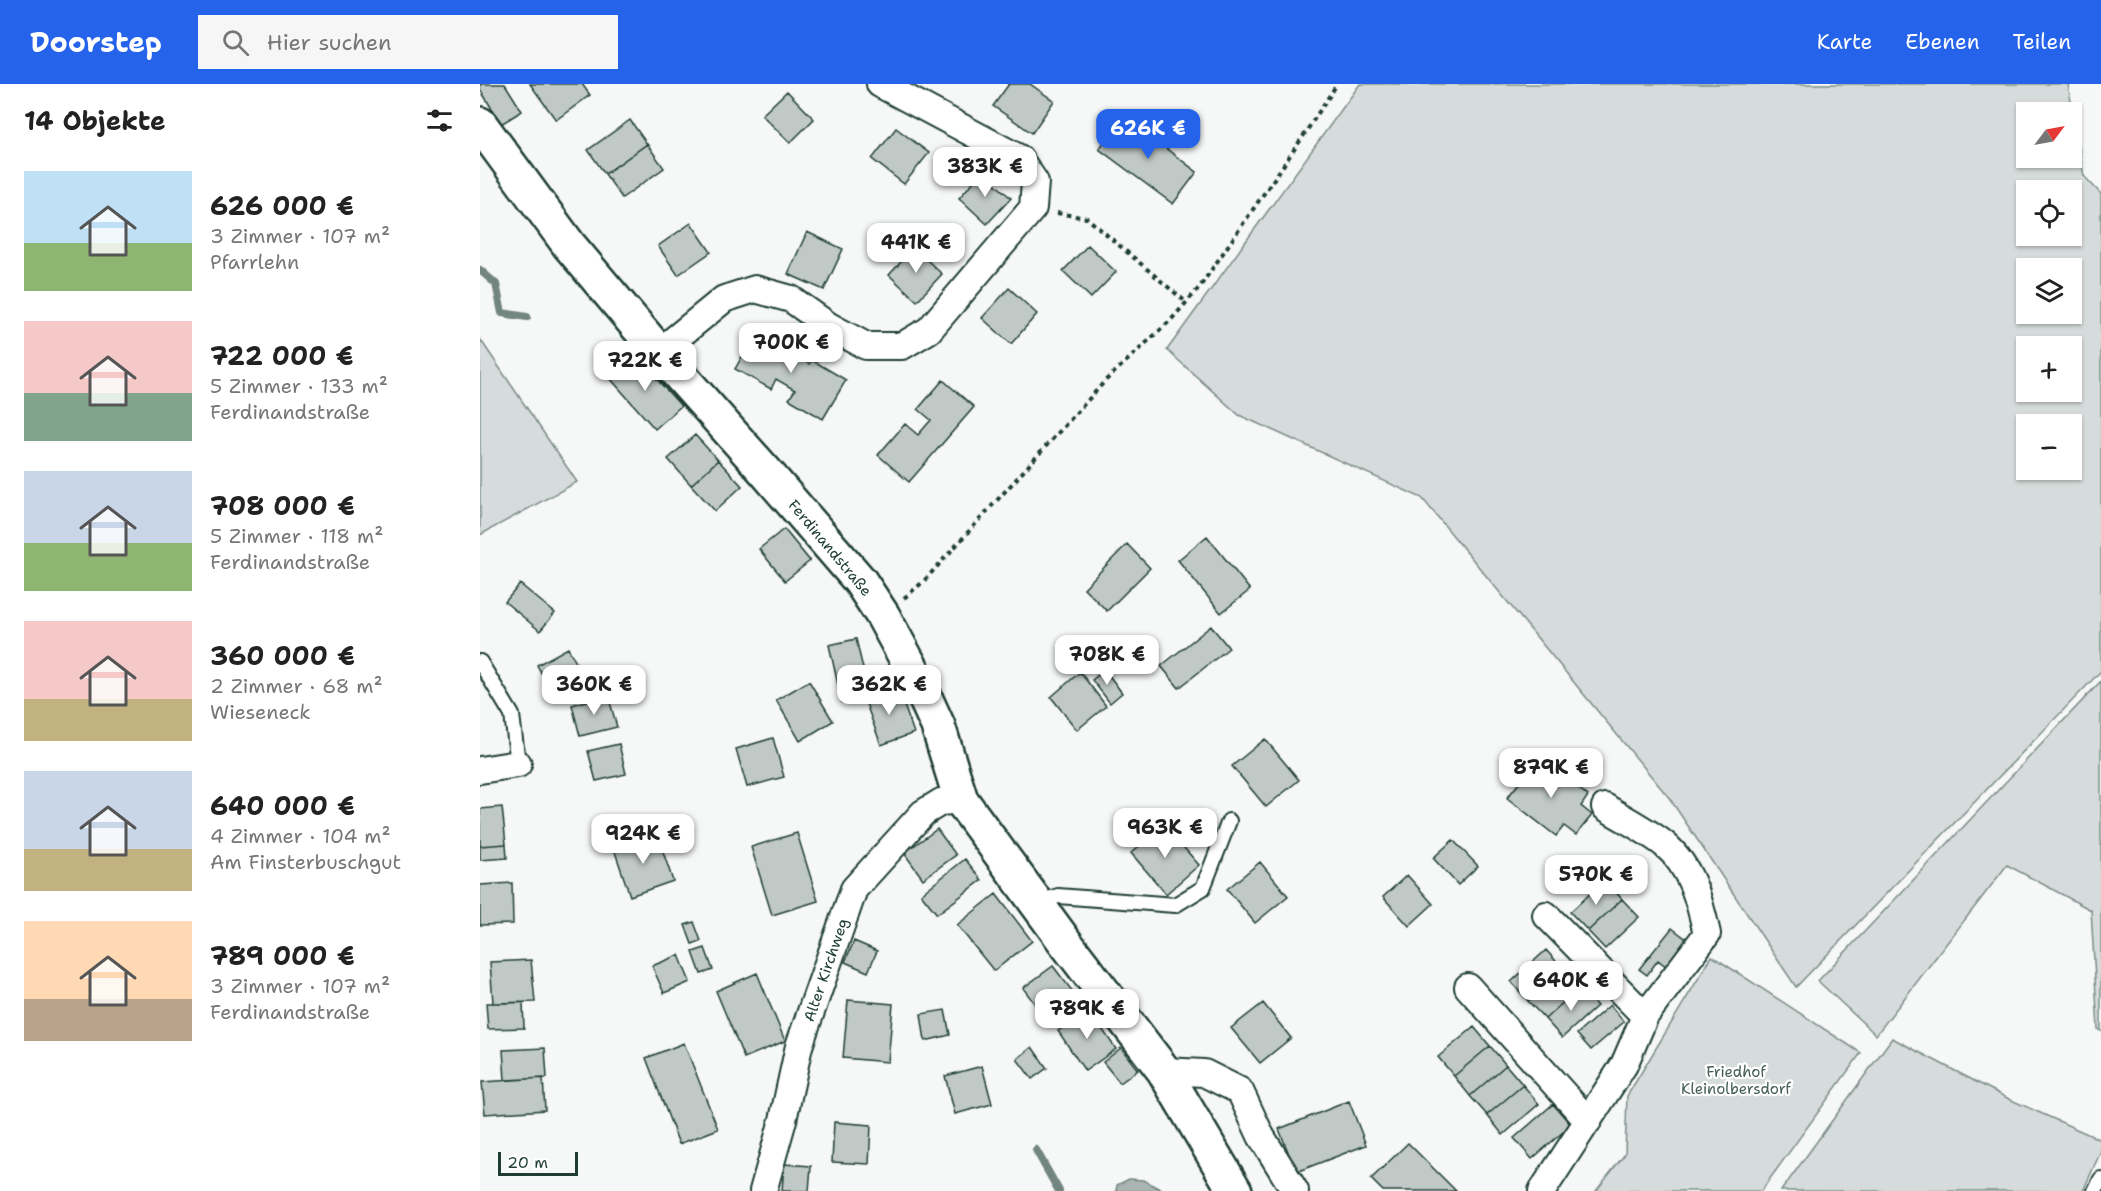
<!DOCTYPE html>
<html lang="de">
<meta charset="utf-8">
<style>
:root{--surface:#fff;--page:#f6f6f6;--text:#222;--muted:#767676;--accent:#2563eb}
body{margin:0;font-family:"Shantell Sans",sans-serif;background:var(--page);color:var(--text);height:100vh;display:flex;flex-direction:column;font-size:22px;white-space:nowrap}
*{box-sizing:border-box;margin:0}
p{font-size:20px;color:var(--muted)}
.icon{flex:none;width:33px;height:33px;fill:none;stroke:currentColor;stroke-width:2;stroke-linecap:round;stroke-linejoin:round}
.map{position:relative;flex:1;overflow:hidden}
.sheet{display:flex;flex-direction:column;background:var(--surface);width:480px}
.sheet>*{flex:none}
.needle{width:39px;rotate:58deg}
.controls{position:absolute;left:1536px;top:18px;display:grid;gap:12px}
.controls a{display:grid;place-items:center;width:66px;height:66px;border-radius:0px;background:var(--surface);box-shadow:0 2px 4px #0004;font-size:30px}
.scale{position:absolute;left:18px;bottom:15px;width:80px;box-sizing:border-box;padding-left:6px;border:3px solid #1f3d34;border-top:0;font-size:16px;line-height:21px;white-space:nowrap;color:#1f3d34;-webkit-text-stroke:4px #fff;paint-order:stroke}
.price{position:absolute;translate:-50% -51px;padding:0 14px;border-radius:12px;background:#fff;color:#222;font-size:20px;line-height:39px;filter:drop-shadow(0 2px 3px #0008)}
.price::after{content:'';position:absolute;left:50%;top:36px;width:18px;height:14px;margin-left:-9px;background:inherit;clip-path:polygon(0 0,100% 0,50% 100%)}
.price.active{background:var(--accent);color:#fff}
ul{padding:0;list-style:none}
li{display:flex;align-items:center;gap:18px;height:150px;padding:0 24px}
li span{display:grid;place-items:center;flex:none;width:168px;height:120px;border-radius:0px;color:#555}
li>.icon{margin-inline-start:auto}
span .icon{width:72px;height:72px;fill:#fffc;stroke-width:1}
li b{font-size:26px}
h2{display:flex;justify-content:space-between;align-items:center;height:72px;padding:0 24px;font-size:26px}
header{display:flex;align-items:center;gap:36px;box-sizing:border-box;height:84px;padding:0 30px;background:var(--accent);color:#fff}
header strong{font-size:28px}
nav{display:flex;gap:33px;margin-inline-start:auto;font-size:21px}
.search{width:420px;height:54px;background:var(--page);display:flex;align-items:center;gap:15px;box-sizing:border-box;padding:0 21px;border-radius:0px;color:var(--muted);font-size:22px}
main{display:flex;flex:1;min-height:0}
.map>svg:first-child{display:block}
</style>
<header>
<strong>Doorstep</strong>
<div class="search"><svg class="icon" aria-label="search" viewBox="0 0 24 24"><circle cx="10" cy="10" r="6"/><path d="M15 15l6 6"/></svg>Hier suchen</div>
<nav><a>Karte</a><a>Ebenen</a><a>Teilen</a></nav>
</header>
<main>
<section class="sheet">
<h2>14 Objekte<svg class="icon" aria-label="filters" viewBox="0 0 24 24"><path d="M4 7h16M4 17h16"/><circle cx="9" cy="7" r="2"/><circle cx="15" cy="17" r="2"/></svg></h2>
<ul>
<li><span style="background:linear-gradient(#bfe0f5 60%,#8fb573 0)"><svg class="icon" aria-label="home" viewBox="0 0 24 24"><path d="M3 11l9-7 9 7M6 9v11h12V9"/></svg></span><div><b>626 000 €</b><p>3 Zimmer · 107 m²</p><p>Pfarrlehn</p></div></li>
<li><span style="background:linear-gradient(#f6c9c9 60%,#7fa58c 0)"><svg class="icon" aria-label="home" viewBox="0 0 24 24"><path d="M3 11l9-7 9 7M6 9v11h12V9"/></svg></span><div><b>722 000 €</b><p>5 Zimmer · 133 m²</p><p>Ferdinandstraße</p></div></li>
<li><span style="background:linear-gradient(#c9d6e8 60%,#8fb573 0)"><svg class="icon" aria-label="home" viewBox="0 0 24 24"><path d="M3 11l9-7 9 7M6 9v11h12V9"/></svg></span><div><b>708 000 €</b><p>5 Zimmer · 118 m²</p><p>Ferdinandstraße</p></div></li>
<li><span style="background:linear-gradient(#f6c9c9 65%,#c2b280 0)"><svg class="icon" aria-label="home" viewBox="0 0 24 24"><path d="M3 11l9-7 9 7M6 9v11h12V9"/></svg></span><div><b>360 000 €</b><p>2 Zimmer · 68 m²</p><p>Wieseneck</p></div></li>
<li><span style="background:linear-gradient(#c9d6e8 65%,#c2b280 0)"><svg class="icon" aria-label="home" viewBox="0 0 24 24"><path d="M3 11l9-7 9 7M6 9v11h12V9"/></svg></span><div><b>640 000 €</b><p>4 Zimmer · 104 m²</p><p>Am Finsterbuschgut</p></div></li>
<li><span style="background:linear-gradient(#ffd9b3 65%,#b9a48a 0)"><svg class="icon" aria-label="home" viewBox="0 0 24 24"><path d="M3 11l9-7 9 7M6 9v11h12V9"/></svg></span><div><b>789 000 €</b><p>3 Zimmer · 107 m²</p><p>Ferdinandstraße</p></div></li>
</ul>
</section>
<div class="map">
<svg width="1621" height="1107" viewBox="0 0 1621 1107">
<rect width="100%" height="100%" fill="#f6f7f7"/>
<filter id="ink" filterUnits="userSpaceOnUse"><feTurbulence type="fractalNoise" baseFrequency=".0167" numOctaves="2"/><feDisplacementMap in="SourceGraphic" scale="12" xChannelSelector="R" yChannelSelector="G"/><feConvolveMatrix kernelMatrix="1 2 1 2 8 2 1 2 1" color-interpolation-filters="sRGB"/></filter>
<g filter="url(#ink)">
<path fill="#d6dcdb" stroke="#7a8c88" stroke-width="1.5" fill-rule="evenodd" d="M 880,0 L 1588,0 L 1604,92 L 1621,110 L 1621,587 L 1316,903 L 1190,715 L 942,414 L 759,331 L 687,266 ZM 1592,28 L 1592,74 L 1546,74 L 1546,28 ZM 1592,106 L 1592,152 L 1546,152 L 1546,106 ZM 1546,184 L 1592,184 L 1592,230 L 1546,230 ZM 1592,262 L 1592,308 L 1546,308 L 1546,262 ZM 1592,340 L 1592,386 L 1546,386 L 1546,340 Z
M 0,255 L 97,398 L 0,451 Z
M 1621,597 L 1621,947 L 1618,945 L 1611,826 L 1527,781 L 1396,951 L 1338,897 Z
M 1232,872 L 1381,969 L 1281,1107 L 1116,1107 L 1145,1070 L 1147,1012 Z
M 1412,954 L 1529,1015 L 1621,1056 L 1621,1067 L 1603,1107 L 1301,1107 Z"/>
<path fill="#aab5b1" stroke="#72857f" stroke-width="1.5" d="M 649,1095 L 663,1096 L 684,1107 L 636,1107 L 637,1101 Z"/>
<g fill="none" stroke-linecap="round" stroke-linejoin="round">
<path stroke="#72857f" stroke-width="8" d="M 0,186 L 16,200 L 22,229 L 47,233
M 556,1066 L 579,1107"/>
</g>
<path fill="#c0c9c6" stroke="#1f3d34" stroke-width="1.5" d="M 0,0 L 25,0 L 42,27 L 21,40 L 0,5 Z
M 50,0 L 102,0 L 110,11 L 76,36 Z
M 529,0 L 550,0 L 574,17 L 552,49 L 513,22 Z
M 307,7 L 334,35 L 310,59 L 282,31 Z
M 643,32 L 717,88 L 693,120 L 619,65 Z
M 150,36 L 167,60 L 125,90 L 108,66 Z
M 416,44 L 449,69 L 424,100 L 392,75 Z
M 167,60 L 184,84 L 142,114 L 125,90 Z
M 502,88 L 531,114 L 507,140 L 479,114 Z
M 211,139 L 231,168 L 198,191 L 178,162 Z
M 327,148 L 363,165 L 344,206 L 308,190 Z
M 608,161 L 636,188 L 611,214 L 583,187 Z
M 434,164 L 462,190 L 437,217 L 409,191 Z
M 529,204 L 557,230 L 531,260 L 502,234 Z
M 278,245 L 312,265 L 309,269 L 329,280 L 332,276 L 366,296 L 343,335 L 309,315 L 315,306 L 296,295 L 291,305 L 255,285 Z
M 155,271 L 201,322 L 175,345 L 129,293 Z
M 463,296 L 494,323 L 429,398 L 398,371 L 425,340 L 438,351 L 451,336 L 438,325 Z
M 215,351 L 238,376 L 211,401 L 188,375 Z
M 238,376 L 262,402 L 235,427 L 211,401 Z
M 304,445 L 330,477 L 305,497 L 279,465 Z
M 727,452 L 770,506 L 741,529 L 698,476 Z
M 647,460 L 670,484 L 627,527 L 604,504 Z
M 40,500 L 75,529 L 60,547 L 25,518 Z
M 731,542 L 749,564 L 699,604 L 681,582 Z
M 376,555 L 384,589 L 376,591 L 382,614 L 362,618 L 349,561 Z
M 88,564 L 100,586 L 68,602 L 57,581 Z
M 625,586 L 642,609 L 630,619 L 612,596 Z
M 600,588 L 626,622 L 597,646 L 571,613 Z
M 329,597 L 353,637 L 320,657 L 296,616 Z
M 417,602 L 434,649 L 401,661 L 384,614 Z
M 128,611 L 137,643 L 100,652 L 92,621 Z
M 293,654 L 304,693 L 267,703 L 256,665 Z
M 785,655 L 819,696 L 786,723 L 752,682 Z
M 139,660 L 146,690 L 116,697 L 108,667 Z
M 1060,673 L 1108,712 L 1101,722 L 1112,731 L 1096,751 L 1084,742 L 1076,752 L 1027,714 Z
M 22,723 L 26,760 L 0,762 L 0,725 Z
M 684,741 L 719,781 L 686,810 L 651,769 Z
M 457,745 L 476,771 L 443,795 L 424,769 Z
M 317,749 L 338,817 L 292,831 L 271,763 Z
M 177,750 L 193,797 L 150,812 L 134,765 Z
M 973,756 L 998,782 L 978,801 L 953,774 Z
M 26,760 L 27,774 L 0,776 L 0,762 Z
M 485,775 L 502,796 L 457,830 L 441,810 Z
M 780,778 L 808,812 L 775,839 L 747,805 Z
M 927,791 L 953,820 L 929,842 L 903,813 Z
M 1125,796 L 1142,815 L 1108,847 L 1090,828 Z
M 32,799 L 33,840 L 0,841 L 0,801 Z
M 516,810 L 552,857 L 514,887 L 477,841 Z
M 1142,815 L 1159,833 L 1125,865 L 1108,847 Z
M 214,838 L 221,857 L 212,860 L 205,841 Z
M 1192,844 L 1209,857 L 1188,884 L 1178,876 L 1167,891 L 1159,885 Z
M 374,857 L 397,867 L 388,888 L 365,878 Z
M 225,864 L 233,886 L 221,890 L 213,868 Z
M 1066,866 L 1083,885 L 1048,917 L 1031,898 Z
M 199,871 L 210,898 L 184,909 L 172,882 Z
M 51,876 L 55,918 L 13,919 L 10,878 Z
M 573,882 L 593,908 L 563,931 L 543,904 Z
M 1083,885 L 1100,903 L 1065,935 L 1048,917 Z
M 277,889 L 305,957 L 264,974 L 236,907 Z
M 1100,903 L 1117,922 L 1082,954 L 1065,935 Z
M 368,916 L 413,920 L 408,978 L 363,974 Z
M 6,919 L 43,919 L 44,944 L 8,945 Z
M 783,919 L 811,954 L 780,979 L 751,944 Z
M 1130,921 L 1144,938 L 1111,966 L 1097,950 Z
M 465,926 L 470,951 L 445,957 L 441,930 Z
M 609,926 L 636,965 L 605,987 L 578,947 Z
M 994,943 L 1010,962 L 974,992 L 958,973 Z
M 204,959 L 238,1045 L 199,1060 L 166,974 Z
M 1010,962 L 1026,981 L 990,1012 L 974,992 Z
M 552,963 L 567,984 L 552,995 L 537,975 Z
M 65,964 L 67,994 L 25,996 L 23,966 Z
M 641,964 L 658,986 L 640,999 L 623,978 Z
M 1026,981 L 1043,1001 L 1007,1031 L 990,1012 Z
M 502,982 L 512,1020 L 475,1030 L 465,992 Z
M 63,994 L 65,1026 L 5,1030 L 2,998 Z
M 1043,1001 L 1059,1020 L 1023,1051 L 1007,1031 Z
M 869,1017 L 886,1061 L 816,1088 L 799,1045 Z
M 1073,1020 L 1091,1041 L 1052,1075 L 1034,1054 Z
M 354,1038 L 391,1041 L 389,1080 L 352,1078 Z
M 928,1059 L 976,1107 L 903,1107 L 891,1095 Z
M 304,1080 L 331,1082 L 329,1107 L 302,1107 Z"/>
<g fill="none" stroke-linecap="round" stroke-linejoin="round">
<g stroke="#1f3d34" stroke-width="18">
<path id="lane" d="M 0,578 L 32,631 L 38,680
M 556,819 L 578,812 L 695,821 L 723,804 L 749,737
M 1615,1107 L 1621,1095"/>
</g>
<g stroke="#1f3d34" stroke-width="30">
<path id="street" d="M 179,268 L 244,215 L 275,205 L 311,215 L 349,242 L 386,262 L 422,262 L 449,246 L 553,124 L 555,98 L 539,74 L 400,0
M 0,686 L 38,680
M 1066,831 L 1165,932
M 988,903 L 1108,1037
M 684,987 L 724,989 L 760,1007 L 781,1052 L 815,1107
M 283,1107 L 303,1036 L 319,962 L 374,805 L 443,729 L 461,718 L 481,716
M 1062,1107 L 1144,981 L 1165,932 L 1227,850 C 1220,818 1211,782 1184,760 C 1166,746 1144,735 1125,723"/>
</g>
<g stroke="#1f3d34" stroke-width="38">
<path id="secondary" d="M 0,40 L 89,161 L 179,268 L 285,387 L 380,497 L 403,532 L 433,587 L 458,642 L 481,716 L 588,862 L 684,987 L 755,1107"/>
</g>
<path stroke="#1f3d34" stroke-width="4" stroke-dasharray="4.5 4.5" stroke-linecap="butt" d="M 577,129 L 607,134 L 707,219
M 424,514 L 443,498 L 626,296 L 691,236 L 719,204 L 822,54 L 857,0"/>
<use href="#lane" stroke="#fff" stroke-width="14"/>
<use href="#street" stroke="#fff" stroke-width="26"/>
<use href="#secondary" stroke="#fff" stroke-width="33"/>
</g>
</g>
<g text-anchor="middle" stroke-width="4.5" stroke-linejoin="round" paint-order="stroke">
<g font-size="15" fill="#1f3d34" stroke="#fff">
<text transform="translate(350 464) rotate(50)" y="5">Ferdinandstraße</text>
<text transform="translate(346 886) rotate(-71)" y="5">Alter Kirchweg</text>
</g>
<g font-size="15" fill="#445d55" stroke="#fff">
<text x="1256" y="993">Friedhof<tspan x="1256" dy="17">Kleinolbersdorf</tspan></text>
</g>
</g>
</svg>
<div class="controls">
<a><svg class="needle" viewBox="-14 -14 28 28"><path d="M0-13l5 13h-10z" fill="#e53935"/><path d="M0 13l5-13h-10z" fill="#767676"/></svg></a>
<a><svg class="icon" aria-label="locate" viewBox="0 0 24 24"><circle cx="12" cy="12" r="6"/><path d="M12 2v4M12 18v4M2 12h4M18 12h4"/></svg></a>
<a><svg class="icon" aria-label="layers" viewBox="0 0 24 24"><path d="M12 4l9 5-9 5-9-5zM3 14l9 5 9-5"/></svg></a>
<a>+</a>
<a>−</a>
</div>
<div class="scale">20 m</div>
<b class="price active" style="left:668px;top:76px">626K €</b>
<b class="price" style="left:505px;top:114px">383K €</b>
<b class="price" style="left:436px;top:190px">441K €</b>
<b class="price" style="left:311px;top:290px">700K €</b>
<b class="price" style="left:165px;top:308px">722K €</b>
<b class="price" style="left:627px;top:602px">708K €</b>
<b class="price" style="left:114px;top:632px">360K €</b>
<b class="price" style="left:409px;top:632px">362K €</b>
<b class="price" style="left:1071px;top:715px">879K €</b>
<b class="price" style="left:685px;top:775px">963K €</b>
<b class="price" style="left:163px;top:781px">924K €</b>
<b class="price" style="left:1116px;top:822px">570K €</b>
<b class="price" style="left:1091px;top:928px">640K €</b>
<b class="price" style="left:607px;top:956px">789K €</b>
</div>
</main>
